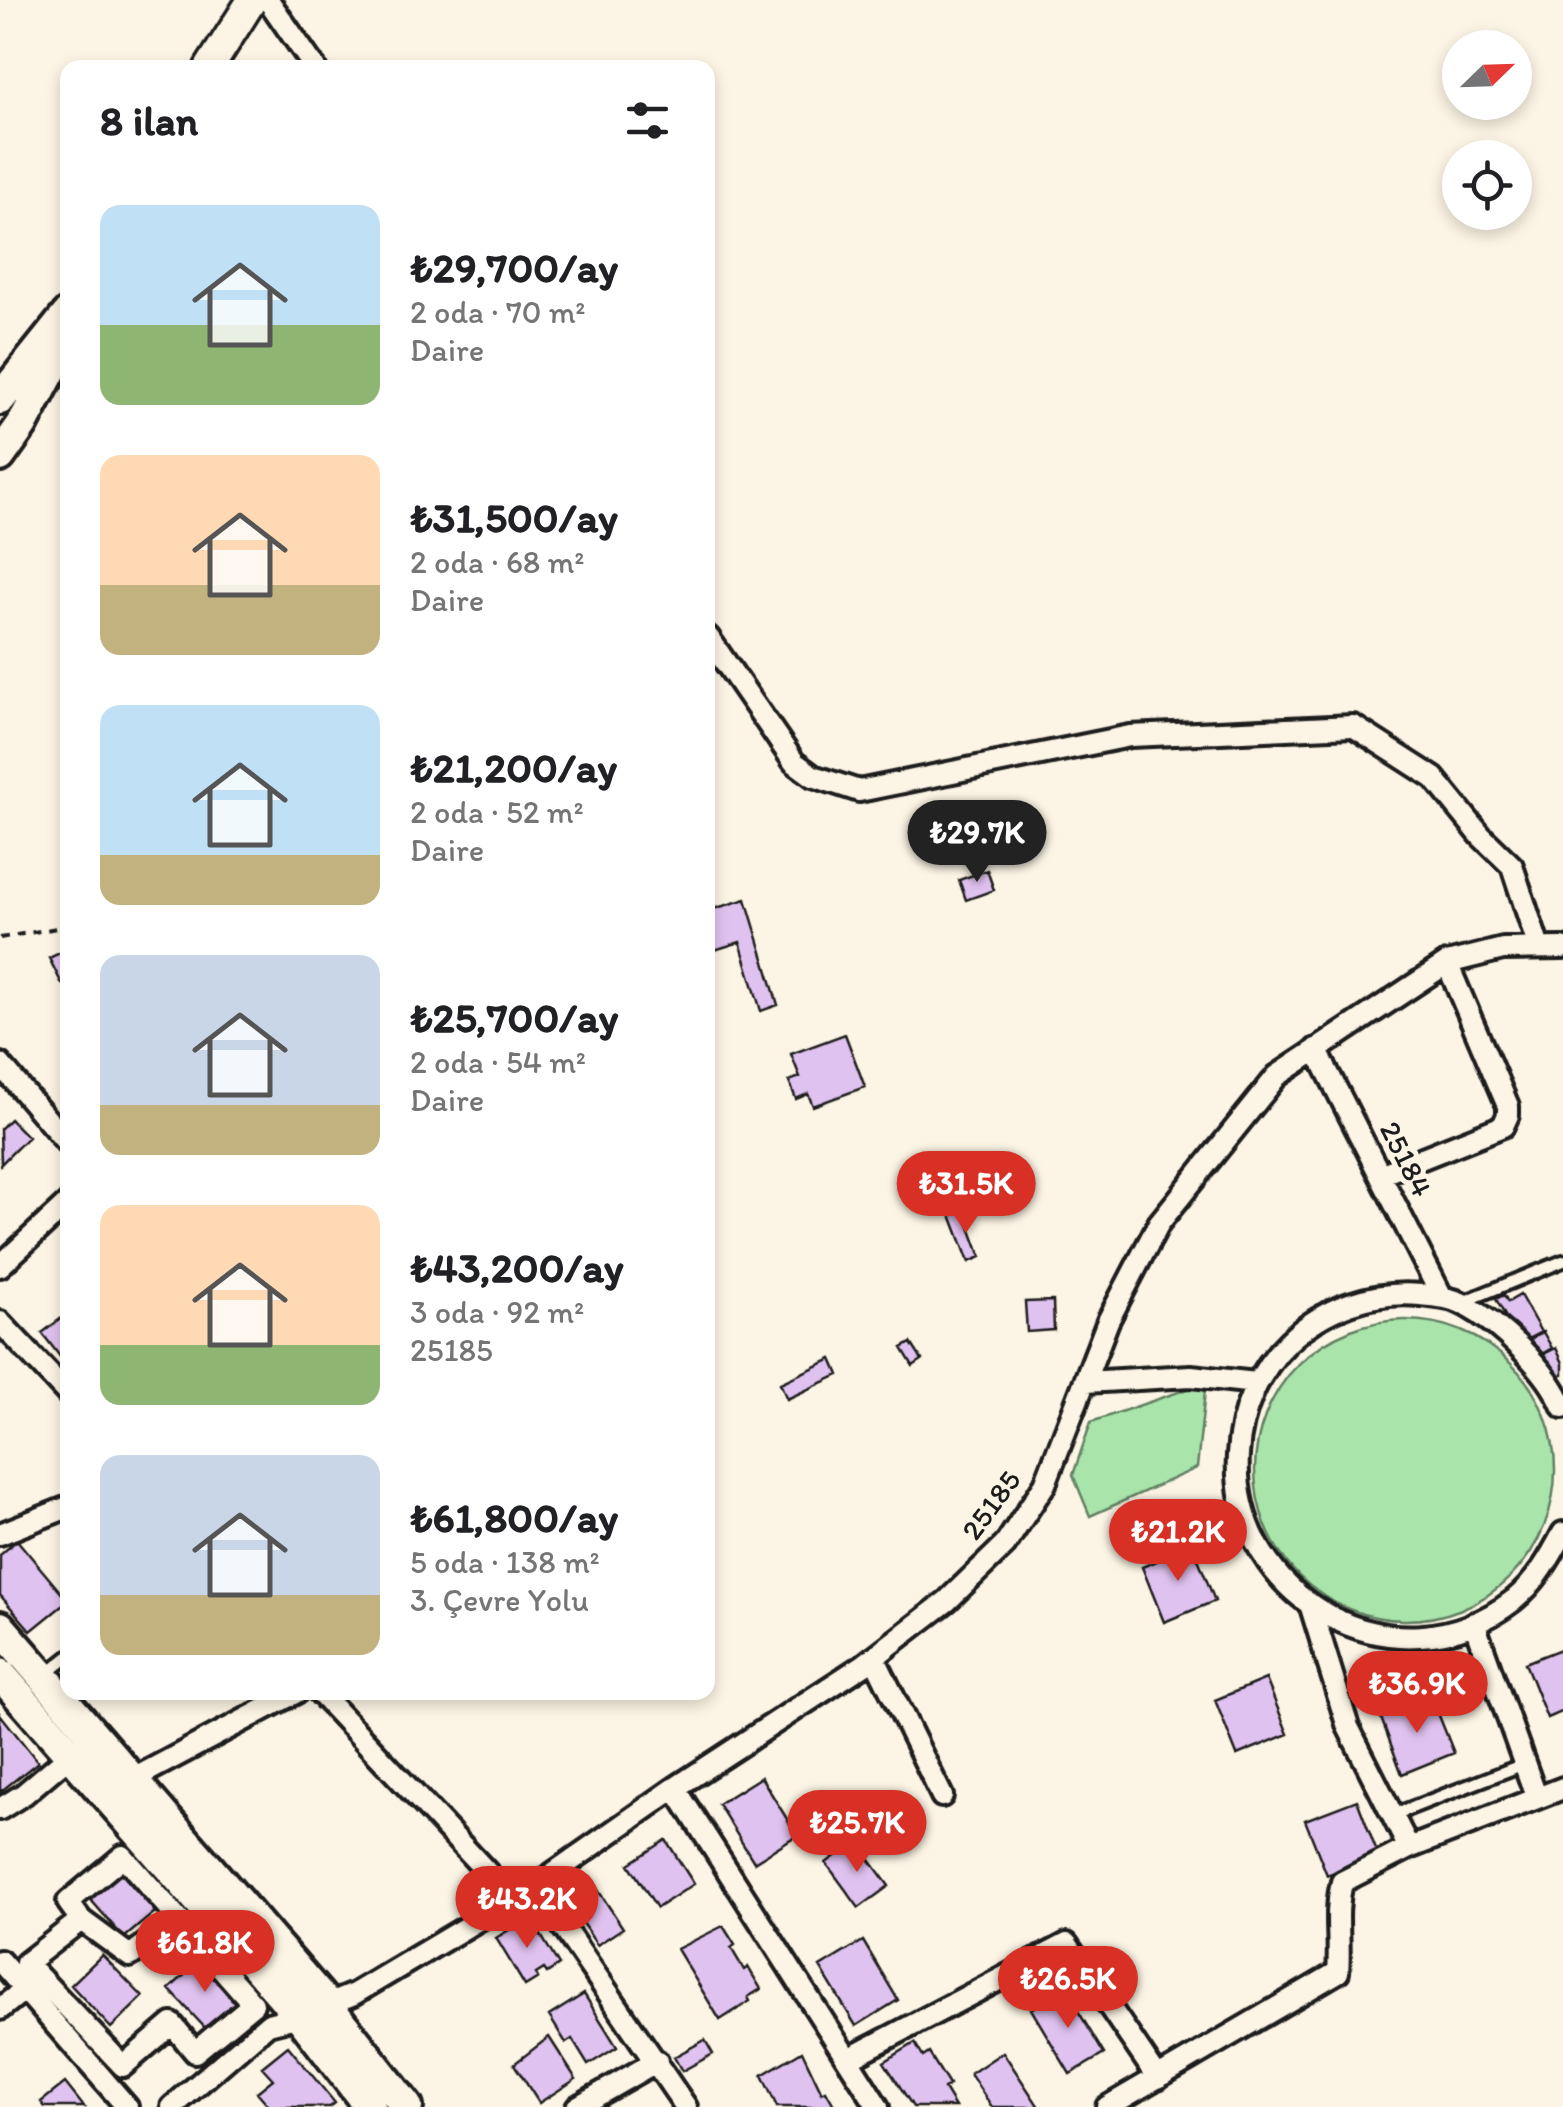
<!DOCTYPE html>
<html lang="tr">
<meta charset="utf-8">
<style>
:root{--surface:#fff;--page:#f6f6f6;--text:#202124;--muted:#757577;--accent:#d93025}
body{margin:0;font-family:Itim,sans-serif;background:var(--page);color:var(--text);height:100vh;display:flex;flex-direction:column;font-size:38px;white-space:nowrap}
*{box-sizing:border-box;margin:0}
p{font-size:32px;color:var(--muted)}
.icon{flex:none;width:55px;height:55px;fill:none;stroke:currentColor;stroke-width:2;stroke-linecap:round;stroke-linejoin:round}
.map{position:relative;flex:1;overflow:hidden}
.drawer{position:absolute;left:60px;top:60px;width:655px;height:1640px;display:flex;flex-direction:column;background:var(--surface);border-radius:20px;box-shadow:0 5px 15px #0003}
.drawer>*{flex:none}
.needle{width:65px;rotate:67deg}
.fabs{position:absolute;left:1442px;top:30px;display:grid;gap:20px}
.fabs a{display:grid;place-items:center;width:90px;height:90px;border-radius:50%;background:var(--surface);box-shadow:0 5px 15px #0003;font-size:50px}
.price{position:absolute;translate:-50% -85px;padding:0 22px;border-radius:35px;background:var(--accent);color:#fff;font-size:32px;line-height:65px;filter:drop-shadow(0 2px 5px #0008)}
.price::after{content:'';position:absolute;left:50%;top:60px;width:30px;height:22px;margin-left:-15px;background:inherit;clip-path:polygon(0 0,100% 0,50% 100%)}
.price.active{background:#222;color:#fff}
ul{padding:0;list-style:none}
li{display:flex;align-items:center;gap:30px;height:250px;padding:0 40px}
li span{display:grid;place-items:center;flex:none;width:280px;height:200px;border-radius:20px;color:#555}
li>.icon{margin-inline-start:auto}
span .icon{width:120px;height:120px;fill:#fffc;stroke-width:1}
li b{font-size:42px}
h2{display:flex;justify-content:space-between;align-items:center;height:120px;padding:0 40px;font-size:42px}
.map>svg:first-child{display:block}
</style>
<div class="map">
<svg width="1563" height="2107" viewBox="0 0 1563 2107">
<rect width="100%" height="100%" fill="#fcf5e5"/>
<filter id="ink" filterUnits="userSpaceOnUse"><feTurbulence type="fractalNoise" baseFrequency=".01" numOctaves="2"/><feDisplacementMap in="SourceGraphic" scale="20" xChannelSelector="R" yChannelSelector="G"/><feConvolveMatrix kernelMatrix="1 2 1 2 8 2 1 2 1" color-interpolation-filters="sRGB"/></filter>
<g filter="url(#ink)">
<path fill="#a9e5ab" stroke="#628064" stroke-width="2.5" d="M1255 1470a150 150 0 1 1 300 0a150 150 0 1 1-300 0Z
M 1199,1385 L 1205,1391 L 1197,1468 L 1090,1516 L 1073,1475 L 1091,1422 Z"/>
<path fill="#e0c2f0" stroke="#1c1c1c" stroke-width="2.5" d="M 987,870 L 994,890 L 966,900 L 959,880 Z
M 746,899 L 778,1005 L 761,1011 L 740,942 L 708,952 L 710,910 Z
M 68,949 L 68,983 L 62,984 L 49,958 Z
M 845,1034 L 865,1087 L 813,1106 L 808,1094 L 796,1099 L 789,1081 L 800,1077 L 791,1054 Z
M 10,1119 L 28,1137 L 1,1164 L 0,1129 Z
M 964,1211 L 981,1257 L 969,1262 L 951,1215 Z
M 1504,1295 L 1508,1302 L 1520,1295 L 1541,1332 L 1520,1343 L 1496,1299 Z
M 1053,1301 L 1054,1330 L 1027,1332 L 1025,1302 Z
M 67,1314 L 68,1315 L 68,1367 L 42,1333 Z
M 1543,1332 L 1552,1348 L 1535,1358 L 1526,1342 Z
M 911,1343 L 922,1360 L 913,1366 L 902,1348 Z
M 1556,1348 L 1563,1363 L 1563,1374 L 1553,1378 L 1542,1355 Z
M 832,1359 L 839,1375 L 787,1399 L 780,1383 Z
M 17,1540 L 68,1601 L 31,1631 L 0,1595 L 0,1555 Z
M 1193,1546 L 1215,1601 L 1164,1622 L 1142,1567 Z
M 1563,1648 L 1563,1711 L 1547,1718 L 1525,1663 Z
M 1266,1679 L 1288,1734 L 1237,1755 L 1215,1700 Z
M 1432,1698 L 1454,1753 L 1402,1774 L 1381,1718 Z
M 0,1714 L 38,1762 L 0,1792 Z
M 761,1777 L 797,1835 L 754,1862 L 718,1804 Z
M 1357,1800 L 1378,1855 L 1327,1875 L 1305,1820 Z
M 666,1840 L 694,1884 L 657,1908 L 629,1864 Z
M 856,1841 L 889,1886 L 859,1908 L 826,1863 Z
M 123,1860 L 162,1906 L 124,1938 L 85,1893 Z
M 592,1881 L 623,1928 L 597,1945 L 565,1898 Z
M 530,1917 L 559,1965 L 547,1973 L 544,1969 L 536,1974 L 538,1978 L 525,1986 L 496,1938 Z
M 723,1926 L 735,1945 L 731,1948 L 744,1970 L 748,1967 L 761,1989 L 748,1997 L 750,2001 L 720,2020 L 677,1949 Z
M 863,1941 L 898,2000 L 856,2026 L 820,1967 Z
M 102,1955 L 143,1997 L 111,2028 L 71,1985 Z
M 203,1958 L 242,2001 L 208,2031 L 169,1989 Z
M 1065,1989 L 1104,2054 L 1070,2074 L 1031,2009 Z
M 584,1994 L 617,2047 L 588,2065 L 572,2039 L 566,2043 L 549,2016 Z
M 549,2037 L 576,2079 L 539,2103 L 514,2064 Z
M 705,2040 L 713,2054 L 682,2071 L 674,2057 Z
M 915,2043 L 923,2057 L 929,2053 L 949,2085 L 944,2089 L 955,2107 L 913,2107 L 884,2062 Z
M 288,2046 L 335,2103 L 330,2107 L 270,2107 L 257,2092 L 273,2079 L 262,2067 Z
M 802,2051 L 822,2093 L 826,2091 L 835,2107 L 777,2107 L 762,2075 Z
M 1003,2052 L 1039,2107 L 992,2107 L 970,2074 Z
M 65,2083 L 84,2107 L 45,2107 L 41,2102 Z"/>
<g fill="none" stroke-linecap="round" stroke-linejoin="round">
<g stroke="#1c1c1c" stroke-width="18">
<path id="service" d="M 1463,1302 L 1563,1261
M 44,1676 L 68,1657
M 1393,1815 L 1524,1764"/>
</g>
<g stroke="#1c1c1c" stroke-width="28">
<path id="minor" d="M 268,0 L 315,68
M 708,637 L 794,762 L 813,776 L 859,791 L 1130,736 L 1353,726 L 1434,778 L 1481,836 L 1512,866 L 1539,948
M 1316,1049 L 1442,1297
M 0,1064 L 68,1144
M 1380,1175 L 1503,1126 L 1508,1115 L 1508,1106 L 1447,963
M 0,1266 L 68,1203
M 0,1322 L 68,1394
M 1085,1382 L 1191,1376 L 1256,1383
M 1563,1407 C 1548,1370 1500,1324 1465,1305 C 1452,1297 1435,1297 1421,1295 C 1373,1290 1324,1308 1289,1341 C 1258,1371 1240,1412 1238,1455 C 1230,1600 1397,1691 1514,1600 C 1536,1582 1550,1558 1563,1533
M 0,1534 L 68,1507
M 1311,1607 L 1348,1727 L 1409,1848 L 1563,1788
M 1474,1623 L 1536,1796
M 874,1657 L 942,1796
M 319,1692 L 513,1900
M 133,1779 L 297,1692
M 675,1788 L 878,2107
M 0,1809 L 24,1794 L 70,1755
M 535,1886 L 686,2107
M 81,1920 L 26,1963 L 123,2066 L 172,2024 L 195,2052 L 253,2004 L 123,1856 L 68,1902 L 81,1920 L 130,1956 L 178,1919
M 0,1961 L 127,2107
M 0,2009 L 25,1989
M 848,2059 L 1067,1944 L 1158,2078
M 172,2107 L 268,2024 L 300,2016 L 354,1994 L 535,1886 L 675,1788 L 865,1664 L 947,1601 L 1005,1545 L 1045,1484 L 1108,1321 L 1159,1223 L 1277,1076 L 1447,963 L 1503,949 L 1563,948
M 577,2107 L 657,2061
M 1107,2107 L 1338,1972 C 1341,1940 1334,1914 1342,1882 L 1409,1848"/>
</g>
<g stroke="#1c1c1c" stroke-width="35">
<path id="tertiary" d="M 209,68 L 252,0"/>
</g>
<g stroke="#1c1c1c" stroke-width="38">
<path id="secondary" d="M 0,399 L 68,314
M 0,456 L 22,425 L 68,338
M 0,1627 L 327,2005 L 407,2107
M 0,1674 L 300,2016 L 370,2107"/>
</g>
<path stroke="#1c1c1c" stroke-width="4" stroke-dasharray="8 8" stroke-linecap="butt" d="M 0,938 L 68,926"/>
<use href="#service" stroke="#fcf5e5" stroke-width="10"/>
<use href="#minor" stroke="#fcf5e5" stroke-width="20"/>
<use href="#tertiary" stroke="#fcf5e5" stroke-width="28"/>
<use href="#secondary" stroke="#fcf5e5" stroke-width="30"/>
</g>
</g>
<g text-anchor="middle" stroke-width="10" stroke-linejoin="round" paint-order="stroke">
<g font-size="30" fill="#1c1c1c" stroke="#fcf5e5">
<text transform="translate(1406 1159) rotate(63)" y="10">25184</text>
<text transform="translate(991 1505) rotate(-54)" y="10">25185</text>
</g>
</g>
</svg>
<div class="fabs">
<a><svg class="needle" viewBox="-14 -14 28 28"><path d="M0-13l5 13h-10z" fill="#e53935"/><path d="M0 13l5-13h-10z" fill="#757577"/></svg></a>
<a><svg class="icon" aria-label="locate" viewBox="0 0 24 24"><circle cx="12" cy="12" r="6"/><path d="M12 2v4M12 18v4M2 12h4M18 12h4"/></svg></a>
</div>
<b class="price active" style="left:977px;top:885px">₺29.7K</b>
<b class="price" style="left:966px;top:1236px">₺31.5K</b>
<b class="price" style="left:1178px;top:1584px">₺21.2K</b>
<b class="price" style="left:1417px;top:1736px">₺36.9K</b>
<b class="price" style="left:857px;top:1875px">₺25.7K</b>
<b class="price" style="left:527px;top:1951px">₺43.2K</b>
<b class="price" style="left:205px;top:1995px">₺61.8K</b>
<b class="price" style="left:1068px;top:2031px">₺26.5K</b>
<section class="drawer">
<h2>8 ilan<svg class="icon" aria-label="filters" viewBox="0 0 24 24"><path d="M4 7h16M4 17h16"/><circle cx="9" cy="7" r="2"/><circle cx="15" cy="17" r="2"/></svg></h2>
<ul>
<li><span style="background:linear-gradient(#bfe0f5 60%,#8fb573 0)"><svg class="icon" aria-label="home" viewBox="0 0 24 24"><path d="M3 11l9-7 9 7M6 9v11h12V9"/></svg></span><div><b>₺29,700/ay</b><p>2 oda · 70 m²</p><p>Daire</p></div></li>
<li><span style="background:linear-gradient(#ffd9b3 65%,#c2b280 0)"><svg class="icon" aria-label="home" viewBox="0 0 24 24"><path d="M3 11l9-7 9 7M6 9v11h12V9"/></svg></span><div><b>₺31,500/ay</b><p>2 oda · 68 m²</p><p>Daire</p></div></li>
<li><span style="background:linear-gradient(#bfe0f5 75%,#c2b280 0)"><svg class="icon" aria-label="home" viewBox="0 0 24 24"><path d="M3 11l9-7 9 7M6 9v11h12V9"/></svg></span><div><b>₺21,200/ay</b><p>2 oda · 52 m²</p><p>Daire</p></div></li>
<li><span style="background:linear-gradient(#c9d6e8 75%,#c2b280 0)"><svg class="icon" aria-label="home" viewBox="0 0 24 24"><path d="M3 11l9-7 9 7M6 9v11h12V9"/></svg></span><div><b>₺25,700/ay</b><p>2 oda · 54 m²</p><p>Daire</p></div></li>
<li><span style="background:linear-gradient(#ffd9b3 70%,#8fb573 0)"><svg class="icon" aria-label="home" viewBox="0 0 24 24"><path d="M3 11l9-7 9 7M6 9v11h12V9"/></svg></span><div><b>₺43,200/ay</b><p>3 oda · 92 m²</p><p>25185</p></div></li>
<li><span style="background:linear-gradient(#c9d6e8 70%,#c2b280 0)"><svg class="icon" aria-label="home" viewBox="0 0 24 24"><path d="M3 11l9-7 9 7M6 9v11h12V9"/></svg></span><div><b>₺61,800/ay</b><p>5 oda · 138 m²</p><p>3. Çevre Yolu</p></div></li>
</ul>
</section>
</div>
